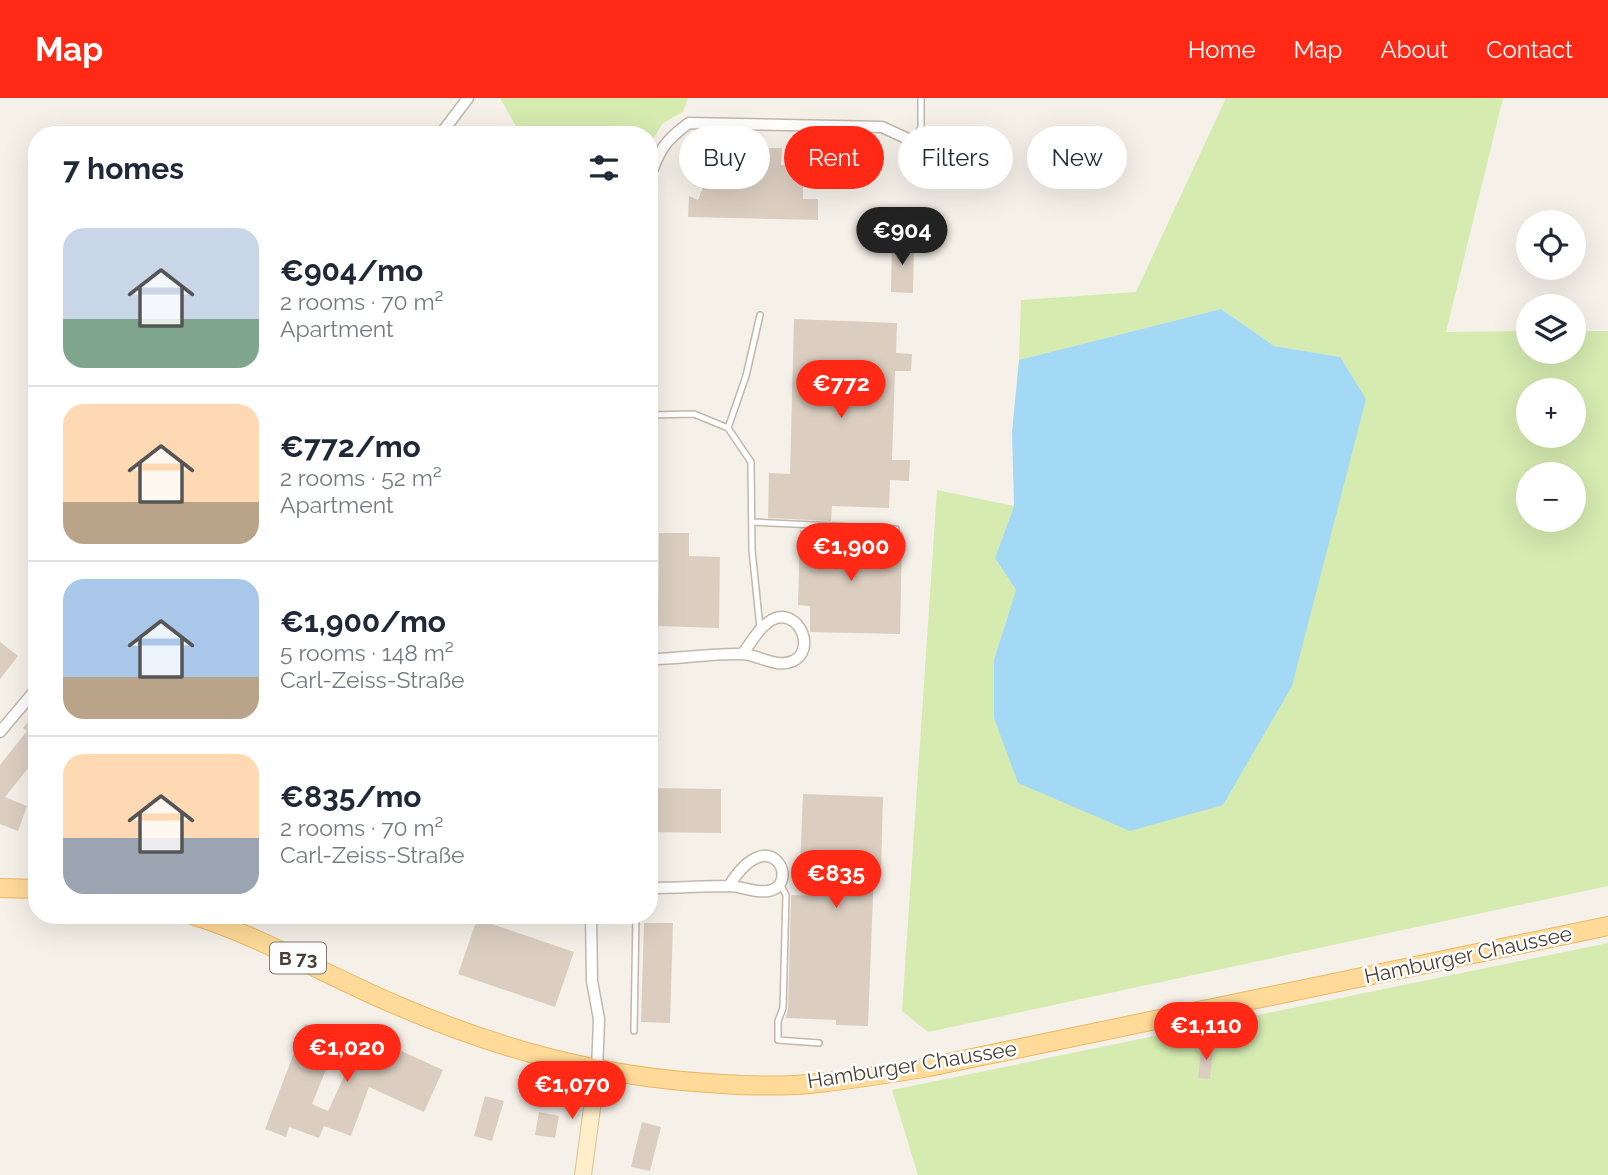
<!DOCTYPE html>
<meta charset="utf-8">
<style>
:root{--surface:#fff;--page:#f6f6f7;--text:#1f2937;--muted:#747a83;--line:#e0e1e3;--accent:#ff2916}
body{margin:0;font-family:Raleway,sans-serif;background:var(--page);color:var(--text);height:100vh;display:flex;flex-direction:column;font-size:26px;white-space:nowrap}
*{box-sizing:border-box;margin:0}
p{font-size:23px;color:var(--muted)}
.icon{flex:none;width:38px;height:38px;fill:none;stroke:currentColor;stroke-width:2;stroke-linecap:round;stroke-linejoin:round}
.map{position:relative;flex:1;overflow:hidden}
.details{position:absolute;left:28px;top:28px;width:630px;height:798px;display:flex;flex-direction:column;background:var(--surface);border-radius:28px;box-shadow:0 7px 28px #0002}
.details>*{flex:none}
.hud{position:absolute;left:679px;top:28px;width:665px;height:63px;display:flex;gap:14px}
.controls{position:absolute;left:1516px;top:112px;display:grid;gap:14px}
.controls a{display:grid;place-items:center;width:70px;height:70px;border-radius:50%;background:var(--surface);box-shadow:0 7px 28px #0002;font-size:35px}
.price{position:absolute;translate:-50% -60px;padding:0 16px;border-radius:24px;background:var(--accent);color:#fff;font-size:23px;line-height:46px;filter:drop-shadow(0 2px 4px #0008)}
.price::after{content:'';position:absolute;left:50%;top:42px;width:21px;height:16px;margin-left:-10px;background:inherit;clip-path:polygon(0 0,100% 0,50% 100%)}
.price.selected{background:#222;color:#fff}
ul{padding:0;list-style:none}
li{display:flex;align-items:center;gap:21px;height:175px;padding:0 35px}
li+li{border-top:2px solid var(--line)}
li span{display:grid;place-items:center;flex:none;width:196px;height:140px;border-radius:21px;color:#555}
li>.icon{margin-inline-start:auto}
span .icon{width:84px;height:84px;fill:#fffc;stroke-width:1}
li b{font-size:30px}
h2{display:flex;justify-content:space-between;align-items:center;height:84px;padding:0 35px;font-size:30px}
.pill{padding:0 24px;border-radius:32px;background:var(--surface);box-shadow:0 7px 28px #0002;font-size:24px;line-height:63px}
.pill.selected{background:var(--accent);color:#fff}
header{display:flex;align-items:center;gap:42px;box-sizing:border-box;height:98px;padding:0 35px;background:var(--accent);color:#fff}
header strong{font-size:33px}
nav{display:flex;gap:38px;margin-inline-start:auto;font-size:24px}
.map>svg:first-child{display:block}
</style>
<header>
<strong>Map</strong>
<nav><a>Home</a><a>Map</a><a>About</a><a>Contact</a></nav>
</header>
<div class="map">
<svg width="1608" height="1077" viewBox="0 0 1608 1077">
<rect width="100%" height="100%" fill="#f5f1e9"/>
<path fill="#d5ebb0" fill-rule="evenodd" d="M 500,0 L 688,0 L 683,14 L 663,25 L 649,47 L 649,37 L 521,37 Z
M 1226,0 L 1503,0 L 1446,234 L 1528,233 L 1528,254 L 1573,254 L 1573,233 L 1608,233 L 1608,788 L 928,934 L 902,913 L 937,392 L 1014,408 L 995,460 L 1016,492 L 994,562 L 1340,259 L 1274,248 L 1221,211 L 1019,262 L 1021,202 L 1136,194 ZM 1528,292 L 1573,292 L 1573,338 L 1528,338 ZM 1528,376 L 1573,376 L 1573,422 L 1528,422 Z
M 1608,845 L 1608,1077 L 918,1077 L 892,992 Z"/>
<path fill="#a3d9f4" d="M 1221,211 L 1274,248 L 1340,259 L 1366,301 L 1292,588 L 1223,707 L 1130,733 L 1018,685 L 994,620 L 994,562 L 1016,492 L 995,460 L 1014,408 L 1012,334 L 1019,262 Z"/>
<path fill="#dbcec1" d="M 750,50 L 782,50 L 781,67 L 803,67 L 803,101 L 818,101 L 818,122 L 688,119 L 689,98 L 698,102 L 708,76 L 724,77 L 724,51 Z
M 892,144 L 914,145 L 913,195 L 891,194 Z
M 794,221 L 897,225 L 896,255 L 912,256 L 911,273 L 895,273 L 892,362 L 910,362 L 909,383 L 890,382 L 889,410 L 832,408 L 831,423 L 768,420 L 769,375 L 790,376 Z
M 800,432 L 831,433 L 831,439 L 902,441 L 900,536 L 810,534 L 810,508 L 798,507 Z
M 659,435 L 689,435 L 689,458 L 720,459 L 719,530 L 658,528 Z
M 0,544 L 18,558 L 0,581 Z
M 37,613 L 37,659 L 5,699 L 27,708 L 18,733 L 0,726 L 0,667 L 27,633 L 23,630 Z
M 649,690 L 721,691 L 721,735 L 649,734 Z
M 803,696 L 883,699 L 881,773 L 874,772 L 868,928 L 836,927 L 836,922 L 786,920 L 788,910 L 791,797 L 829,798 L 830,770 L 800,769 Z
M 477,821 L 574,854 L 555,909 L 458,876 Z
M 644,825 L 673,825 L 670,925 L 641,924 Z
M 305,926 L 339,940 L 312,1006 L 328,1013 L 364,936 L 443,972 L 424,1014 L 369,989 L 351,1038 L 324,1028 L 319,1040 L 289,1029 L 286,1039 L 265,1031 Z
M 1202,946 L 1213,947 L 1210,981 L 1198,980 Z
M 533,990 L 550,994 L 547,1009 L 530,1006 Z
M 485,998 L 504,1003 L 492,1043 L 474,1038 Z
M 539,1014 L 559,1018 L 555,1040 L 535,1037 Z
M 642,1024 L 661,1029 L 650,1073 L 631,1069 Z"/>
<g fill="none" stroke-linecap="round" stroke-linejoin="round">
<g stroke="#c1b8ab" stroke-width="8">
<path id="lane" d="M 912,43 L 921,30 L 921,0
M 649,317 L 694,316 L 728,330 L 751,364 L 752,452 L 760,530
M 728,330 L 746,278 L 760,217
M 752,424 L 896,431
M 780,786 L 786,797 L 783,910 L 778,923 L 778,942 L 819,945
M 634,933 L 636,817"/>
</g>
<g stroke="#c1b8ab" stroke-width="13">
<path id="street" d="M 440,37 L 468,0
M 649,81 C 659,53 664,43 689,25 L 882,29 L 919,46
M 649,561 C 680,561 711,555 741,556 C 758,556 776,571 793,563 C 816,552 800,513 776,520 C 761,525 752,544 743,555
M 0,634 L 37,590
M 649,790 C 676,790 704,788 731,788 C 743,789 756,795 768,793 C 802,788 771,720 729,788
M 591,817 L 592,883 L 599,921 L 597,973"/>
</g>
<g stroke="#d8c297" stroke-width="18">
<path id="secondary" d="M 583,1077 L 597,973"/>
</g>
<g stroke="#eab862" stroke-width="20">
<path id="primary" d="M 0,790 L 37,791
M 192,817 C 265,840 331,880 401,909 C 502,952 598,978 708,985 C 745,988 783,989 819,985 C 856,981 893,975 929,969 L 1608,828"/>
</g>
<use href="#lane" stroke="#fff" stroke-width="5"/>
<use href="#street" stroke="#fff" stroke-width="10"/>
<use href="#secondary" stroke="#ffeec9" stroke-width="16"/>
<use href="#primary" stroke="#ffda98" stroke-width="18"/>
</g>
<g text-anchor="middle" stroke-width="5" stroke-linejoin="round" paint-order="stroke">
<rect fill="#fff" stroke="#807a73" stroke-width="2" x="270" y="844.5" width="56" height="31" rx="5"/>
<g font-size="19" font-weight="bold" fill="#494137">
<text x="298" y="867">B 73</text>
</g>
<g font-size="21" fill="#494137" stroke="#fff">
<text transform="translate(1468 857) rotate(-12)" y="7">Hamburger Chaussee</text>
<text transform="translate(912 967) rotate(-9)" y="7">Hamburger Chaussee</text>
</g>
</g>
</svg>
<div class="controls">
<a><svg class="icon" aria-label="locate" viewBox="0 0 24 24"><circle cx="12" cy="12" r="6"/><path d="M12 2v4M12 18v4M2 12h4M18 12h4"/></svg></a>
<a><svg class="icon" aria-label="layers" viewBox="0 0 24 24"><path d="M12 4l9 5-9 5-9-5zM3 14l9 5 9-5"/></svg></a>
<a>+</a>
<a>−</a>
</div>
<b class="price selected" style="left:902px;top:169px">€904</b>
<b class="price" style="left:841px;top:322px">€772</b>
<b class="price" style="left:851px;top:485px">€1,900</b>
<b class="price" style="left:836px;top:812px">€835</b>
<b class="price" style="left:1206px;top:964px">€1,110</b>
<b class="price" style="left:347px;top:986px">€1,020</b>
<b class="price" style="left:572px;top:1023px">€1,070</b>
<div class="hud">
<a class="pill">Buy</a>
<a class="pill selected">Rent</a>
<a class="pill">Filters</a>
<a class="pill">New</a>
</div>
<section class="details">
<h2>7 homes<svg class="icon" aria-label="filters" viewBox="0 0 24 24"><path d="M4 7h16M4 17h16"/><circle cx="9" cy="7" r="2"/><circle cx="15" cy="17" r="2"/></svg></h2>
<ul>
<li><span style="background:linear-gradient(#c9d6e8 65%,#7fa58c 0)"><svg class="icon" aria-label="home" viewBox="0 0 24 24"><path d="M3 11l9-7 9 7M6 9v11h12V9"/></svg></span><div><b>€904/mo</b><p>2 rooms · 70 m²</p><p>Apartment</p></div></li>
<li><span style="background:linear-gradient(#ffd9b3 70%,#b9a48a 0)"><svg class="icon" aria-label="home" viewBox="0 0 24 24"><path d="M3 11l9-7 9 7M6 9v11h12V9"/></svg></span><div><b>€772/mo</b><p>2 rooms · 52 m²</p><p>Apartment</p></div></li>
<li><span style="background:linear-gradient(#a9c7e8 70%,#b9a48a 0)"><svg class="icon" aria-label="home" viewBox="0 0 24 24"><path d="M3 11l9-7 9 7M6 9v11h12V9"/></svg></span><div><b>€1,900/mo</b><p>5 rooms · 148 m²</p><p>Carl-Zeiss-Straße</p></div></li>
<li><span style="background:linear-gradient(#ffd9b3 60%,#9aa5b1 0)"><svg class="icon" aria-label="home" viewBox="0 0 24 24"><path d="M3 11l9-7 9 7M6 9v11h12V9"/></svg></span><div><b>€835/mo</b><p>2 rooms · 70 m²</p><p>Carl-Zeiss-Straße</p></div></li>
</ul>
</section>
</div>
